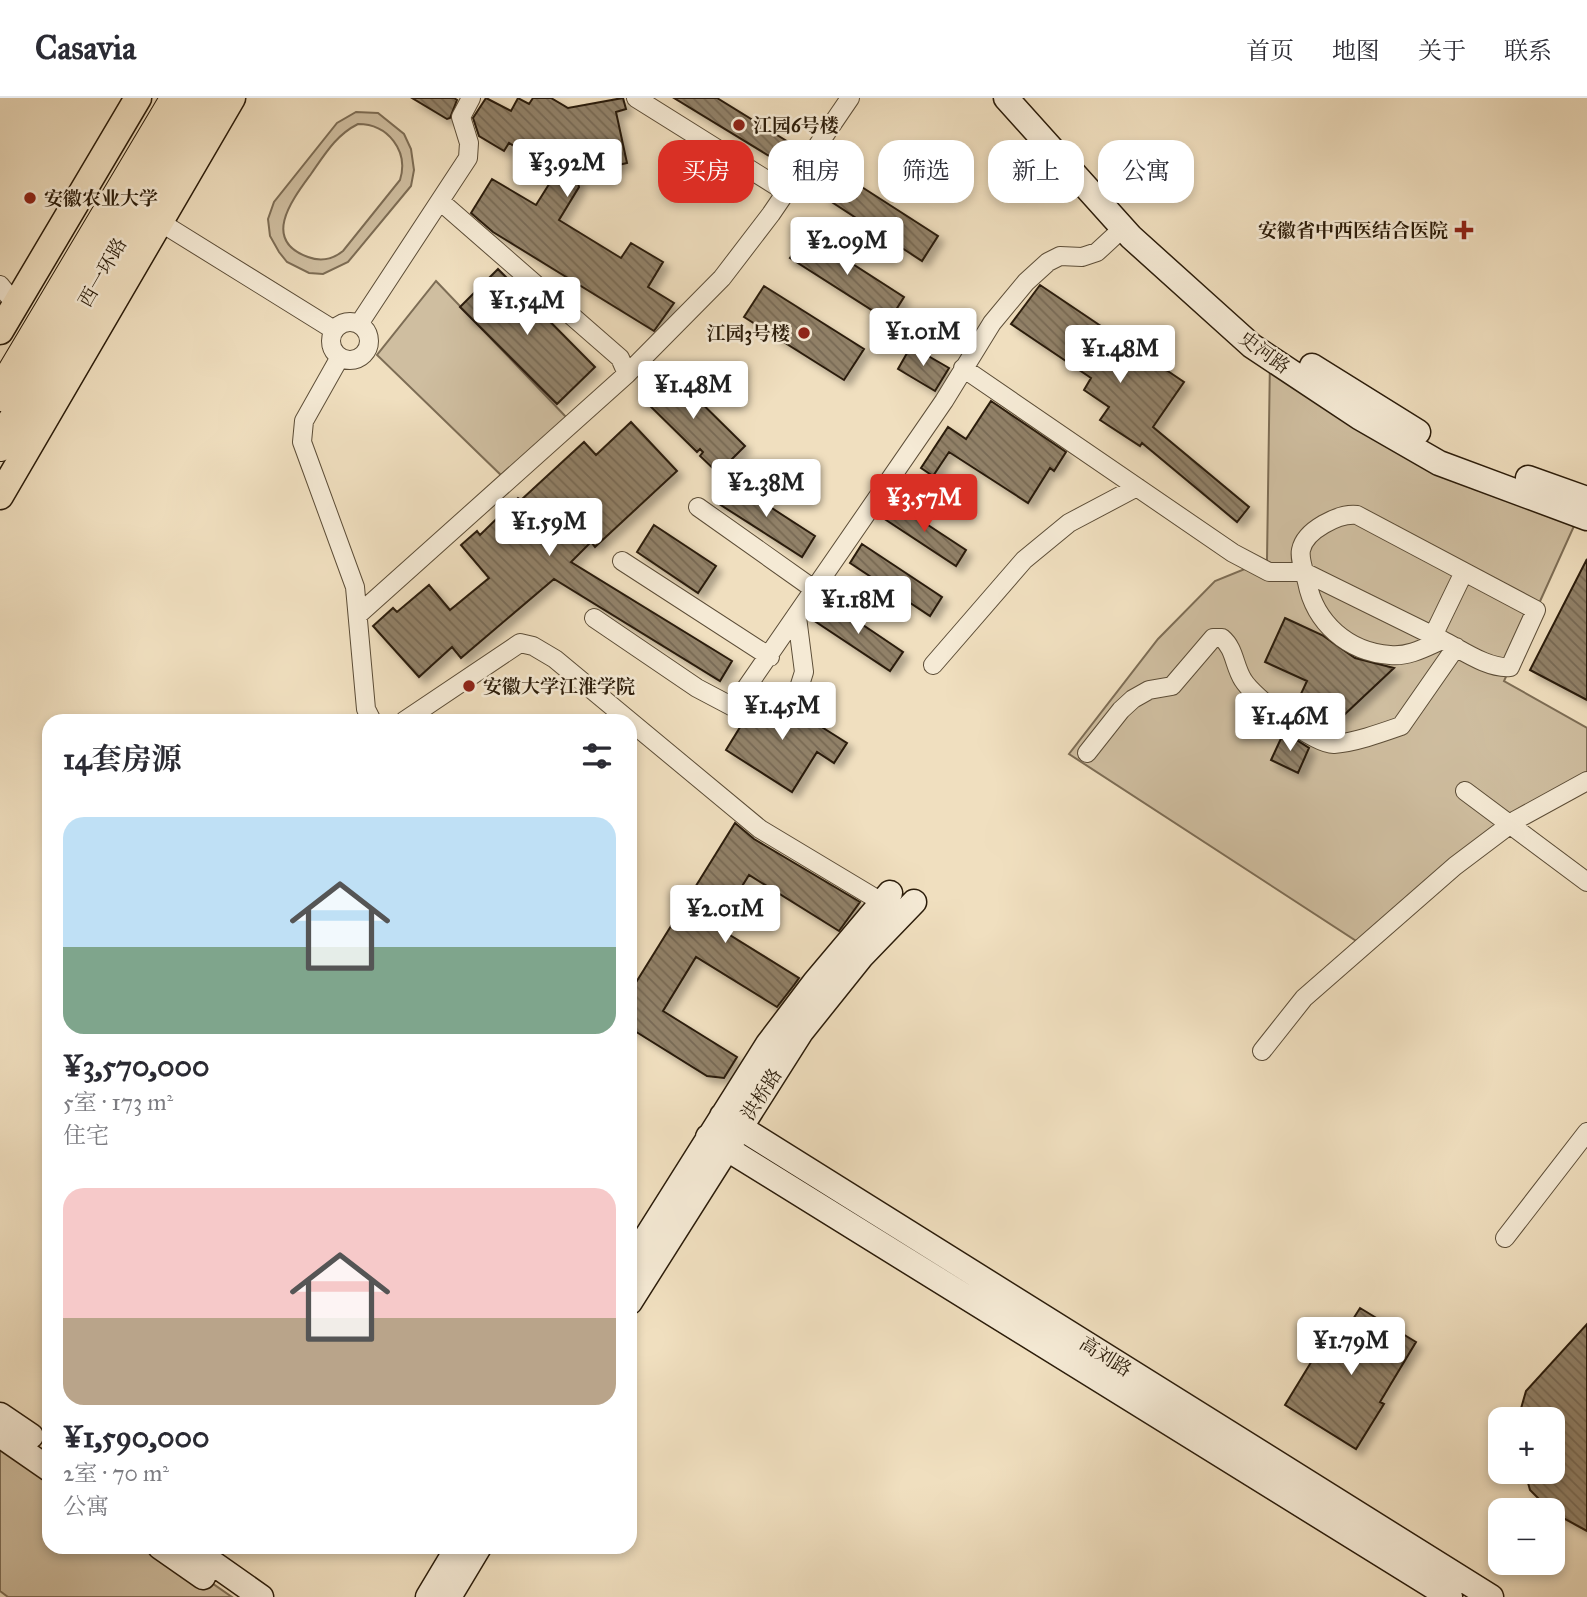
<!DOCTYPE html>
<html lang="zh">
<meta charset="utf-8">
<style>
:root{--surface:#fff;--page:#f2f2f3;--text:#2b2b33;--muted:#7c7c81;--line:#e1e1e2;--accent:#d93025}
body{margin:0;font-family:"IM FELL Great Primer","Noto Serif SC",serif;background:var(--page);color:var(--text);height:100vh;display:flex;flex-direction:column;font-size:26px;white-space:nowrap}
*{box-sizing:border-box;margin:0}
p{font-size:23px;color:var(--muted)}
.icon{flex:none;width:38px;height:38px;fill:none;stroke:currentColor;stroke-width:2;stroke-linecap:round;stroke-linejoin:round}
.map{position:relative;flex:1;overflow:hidden}
.panel{position:absolute;left:42px;top:616px;width:595px;height:840px;display:flex;flex-direction:column;background:var(--surface);border-radius:21px;box-shadow:0 4px 10px #0003}
.panel>*{flex:none}
.guide{position:absolute;left:658px;top:42px;width:665px;height:63px;display:flex;gap:14px}
.fabs{position:absolute;left:1488px;top:1309px;display:grid;gap:14px}
.fabs a{display:grid;place-items:center;width:77px;height:77px;border-radius:14px;background:var(--surface);box-shadow:0 4px 10px #0003;font-size:35px}
.price{position:absolute;translate:-50% -60px;padding:0 16px;border-radius:7px;background:#fff;color:#222;font-size:23px;line-height:46px;filter:drop-shadow(0 2px 4px #0008)}
.price::after{content:'';position:absolute;left:50%;top:42px;width:21px;height:16px;margin-left:-10px;background:inherit;clip-path:polygon(0 0,100% 0,50% 100%)}
.price.on{background:var(--accent);color:#fff}
ul{padding:0;list-style:none}
li{display:grid;align-content:center;gap:14px;height:371px;padding:0 21px}
li span{display:grid;place-items:center;height:217px;border-radius:21px;color:#555}
li>.icon{margin-inline-start:auto}
span .icon{width:126px;height:126px;fill:#fffc;stroke-width:1}
li b{font-size:30px}
h2{display:flex;justify-content:space-between;align-items:center;height:84px;padding:0 21px;font-size:30px}
.pill{padding:0 24px;border-radius:21px;background:var(--surface);box-shadow:0 4px 10px #0003;font-size:24px;line-height:63px}
.pill.on{background:var(--accent);color:#fff}
header{display:flex;align-items:center;gap:42px;box-sizing:border-box;height:98px;padding:0 35px;background:var(--surface);border-bottom:2px solid var(--line)}
header strong{font-size:33px}
nav{display:flex;gap:38px;margin-inline-start:auto;font-size:24px}
.map>svg:first-child{display:block}
</style>
<header>
<strong>Casavia</strong>
<nav><a>首页</a><a>地图</a><a>关于</a><a>联系</a></nav>
</header>
<div class="map">
<svg width="1587" height="1499" viewBox="0 0 1587 1499">
<defs>
<pattern id="building-back-hatch" width="6" height="6" patternUnits="userSpaceOnUse" patternTransform="scale(1.75)"><rect width="6" height="6" fill="#918168"/><path d="M-1 5l2 2M0 0l6 6M5-1l2 2" fill="none" stroke="#776954"/></pattern>
<filter id="shadow"><feDropShadow dx="6" dy="6" stdDeviation="3.5" flood-color="#0004"/></filter>
</defs>
<rect width="100%" height="100%" fill="#f0dfbf"/>
<filter id="stains"><feTurbulence type="fractalNoise" baseFrequency=".00286" numOctaves="4"/><feColorMatrix values="0 0 0 0 .2 0 0 0 0 .09 0 0 0 0 .02 0 0 0 .5 -.17"/></filter>
<radialGradient id="worn" r=".72"><stop offset=".6" stop-color="#630" stop-opacity="0"/><stop offset="1" stop-color="#630" stop-opacity=".3"/></radialGradient>
<path fill="#cfbea0" stroke="#7d6d55" stroke-width="2" fill-rule="evenodd" d="M 356,14 L 378,15 L 404,36 L 411,51 L 414,72 L 411,88 L 348,164 L 323,176 L 309,175 L 287,164 L 279,154 L 270,138 L 268,121 L 274,104 L 337,25 ZM 358,26 C 388,26 409,53 400,82 L 343,153 C 333,161 321,164 308,159 C 261,142 292,102 311,76 C 325,56 336,37 358,26 Z
M 436,183 L 567,320 L 503,379 L 377,257 Z
M 1270,260 L 1359,319 L 1579,417 L 1504,583 L 1587,630 L 1587,683 L 1573,688 L 1364,848 L 1069,656 L 1158,541 L 1215,483 L 1267,462 Z
M 0,1337 L 49,1371 L 49,1449 L 160,1449 L 232,1499 L 8,1499 L 0,1493 Z"/>
<path fill="url(#building-back-hatch)" stroke="#2b1c0a" stroke-width="2" filter="url(#shadow)" d="M 412,0 L 454,0 L 457,2 L 450,20 L 447,21 Z
M 486,0 L 511,13 L 518,0 L 529,6 L 533,0 L 551,0 L 568,10 L 623,0 L 626,11 L 616,14 L 627,65 L 576,77 L 579,89 L 559,122 L 621,160 L 631,145 L 663,164 L 648,189 L 674,205 L 654,233 L 493,134 L 471,115 L 492,81 L 536,107 L 556,75 L 509,45 L 504,53 L 479,38 L 473,20 Z
M 674,0 L 717,0 L 790,45 L 779,64 Z
M 840,75 L 938,138 L 922,163 L 824,99 Z
M 806,136 L 904,199 L 889,223 L 790,160 Z
M 498,171 L 595,269 L 557,306 L 460,209 Z
M 1040,187 L 1184,284 L 1153,329 L 1249,409 L 1237,424 L 1142,345 L 1140,348 L 1100,322 L 1109,309 L 1084,292 L 1091,280 L 1011,226 Z
M 764,188 L 864,251 L 844,282 L 744,219 Z
M 911,248 L 949,270 L 935,293 L 898,271 Z
M 668,272 L 745,348 L 718,375 L 700,358 L 703,354 L 700,351 L 697,354 L 641,299 Z
M 991,303 L 1066,354 L 1054,373 L 1050,370 L 1028,405 L 949,354 L 933,378 L 921,370 L 948,329 L 966,341 Z
M 631,324 L 677,373 L 595,449 L 591,444 L 571,464 L 732,563 L 720,583 L 554,481 L 461,560 L 452,549 L 419,579 L 373,528 L 393,510 L 397,514 L 429,487 L 450,512 L 489,480 L 461,447 L 477,433 L 480,437 L 518,400 L 521,402 L 584,344 L 596,357 Z
M 730,383 L 815,438 L 802,459 L 716,404 Z
M 893,404 L 966,452 L 956,468 L 883,420 Z
M 654,427 L 716,468 L 698,495 L 637,454 Z
M 862,446 L 942,499 L 930,518 L 850,465 Z
M 1587,461 L 1587,602 L 1530,572 Z
M 826,502 L 903,554 L 890,573 L 813,522 Z
M 1285,520 L 1322,537 L 1355,560 L 1394,570 L 1344,617 L 1328,610 L 1319,629 L 1293,613 L 1307,583 L 1265,564 Z
M 763,592 L 847,645 L 834,665 L 817,654 L 792,694 L 726,652 Z
M 1284,634 L 1309,650 L 1298,675 L 1271,662 Z
M 735,725 L 754,741 L 860,804 L 839,833 L 749,777 L 717,829 L 799,880 L 794,887 L 777,909 L 696,859 L 663,913 L 737,959 L 724,980 L 707,978 L 630,930 L 630,894 Z
M 1360,1210 L 1416,1244 L 1380,1304 L 1384,1306 L 1356,1351 L 1285,1307 L 1321,1248 L 1319,1247 L 1331,1226 L 1345,1234 Z
M 1587,1226 L 1587,1433 L 1552,1414 L 1530,1392 L 1525,1374 L 1552,1374 L 1552,1321 L 1518,1321 L 1526,1293 Z"/>
<g fill="none" stroke-linecap="round" stroke-linejoin="round">
<g stroke="#5c4d37" stroke-width="20">
<path id="street" d="M 636,0 L 786,94
M 160,124 L 334,232
M 0,187 L 16,207
M331 243a19 19 0 1 1 38 0a19 19 0 1 1-38 0Z
M 359,226 L 468,60 L 469,45 L 461,19 L 471,0
M 340,259 L 304,323 L 302,344 L 355,489 L 366,611 L 372,623
M 963,270 L 1233,455 L 1269,474 L 1304,474 L 1442,542 C 1462,552 1488,571 1510,569 L 1536,512 L 1357,417 C 1339,415 1305,432 1301,452 C 1299,461 1305,476 1307,484 C 1315,525 1348,554 1390,557 C 1409,559 1426,549 1442,542
M 627,276 L 722,180 L 771,116 L 850,0
M 698,409 L 815,492
M 622,463 L 770,559
M 359,516 L 627,276 L 620,260 L 440,103
M 797,519 L 804,574 L 798,593
M 594,520 L 697,590 L 733,609 L 944,303 L 992,225 L 1026,184 L 1048,164 L 1060,158 L 1082,159 L 1097,154 L 1123,130
M 1433,538 L 1464,474
M 933,567 L 1024,462 L 1069,425 L 1137,389
M 404,623 L 520,545 L 533,548 L 555,561 L 760,731 L 890,809
M 1087,655 L 1121,612 L 1133,601 L 1149,592 L 1172,588 L 1213,540 L 1222,540 C 1235,551 1234,568 1243,582 C 1253,599 1315,647 1334,646 C 1356,644 1381,635 1401,628 L 1456,549
M 1465,693 L 1587,784
M 1262,953 L 1304,900 L 1455,768 L 1516,722 L 1587,683
M 1505,1140 L 1587,1034"/>
</g>
<g stroke="#2b1c0a" stroke-width="27">
<path id="secondary" d="M 1006,0 L 1131,139 L 1252,248 L 1359,319 L 1439,365 L 1587,420
M 1312,268 L 1418,334
M 1528,380 L 1587,401
M 722,1018 L 1491,1499
M 708,1039 L 1450,1499
M 630,1165 L 768,946 L 815,884 L 890,795
M 630,1204 L 801,934 L 861,859 L 914,804
M 0,1317 L 31,1338
M 0,1337 L 49,1371
M 160,1449 L 203,1479
M 190,1449 L 261,1499
M 428,1499 L 458,1449
M 449,1499 L 479,1449"/>
</g>
<g stroke="#2b1c0a" stroke-width="29">
<path id="primary" d="M 0,233 L 138,0
M 0,398 L 232,0"/>
</g>
<g stroke="#2b1c0a" stroke-width="34">
<path id="highway" d="M 0,297 L 177,0
M 0,347 L 204,0"/>
</g>
<use href="#street" stroke="#f5ead5" stroke-width="18"/>
<use href="#secondary" stroke="#f5ead5" stroke-width="24"/>
<use href="#primary" stroke="#f0dfbf" stroke-width="26"/>
<use href="#highway" stroke="#f0dfbf" stroke-width="32"/>
</g>
<g fill="#8f2418" stroke="#f5ead5" stroke-width="2.5">
<circle cx="739" cy="27" r="7"/>
<circle cx="30" cy="100" r="7"/>
<path d="M1460.5 121.5h7v7h7v7h-7v7h-7v-7h-7v-7h7z"/>
<circle cx="804" cy="235" r="7"/>
<circle cx="469" cy="588" r="7"/>
</g>
<g text-anchor="middle" stroke-width="5" stroke-linejoin="round" paint-order="stroke">
<g font-size="19" font-weight="bold" fill="#2b1c0a" stroke="#f5ead5" text-anchor="start">
<text x="753" y="34">江园6号楼</text>
<text x="44" y="107">安徽农业大学</text>
<text x="1448" y="139" text-anchor="end">安徽省中西医结合医院</text>
<text x="790" y="242" text-anchor="end">江园3号楼</text>
<text x="483" y="595">安徽大学江淮学院</text>
</g>
<g font-size="19" fill="#2b1c0a" stroke="#f5ead5">
<text transform="translate(102 174) rotate(-60)" y="7">西一环路</text>
<text transform="translate(1265 254) rotate(36)" y="7">史河路</text>
<text transform="translate(761 996) rotate(-57)" y="7">洪桥路</text>
<text transform="translate(1106 1258) rotate(32)" y="7">高刘路</text>
</g>
</g>
<rect width="100%" height="100%" filter="url(#stains)"/>
<rect width="100%" height="100%" fill="url(#worn)"/>
</svg>
<div class="fabs">
<a>+</a>
<a>−</a>
</div>
<b class="price" style="left:567px;top:101px">¥3.92M</b>
<b class="price" style="left:847px;top:179px">¥2.09M</b>
<b class="price" style="left:527px;top:239px">¥1.54M</b>
<b class="price" style="left:923px;top:270px">¥1.01M</b>
<b class="price" style="left:1120px;top:287px">¥1.48M</b>
<b class="price" style="left:693px;top:323px">¥1.48M</b>
<b class="price" style="left:766px;top:421px">¥2.38M</b>
<b class="price on" style="left:924px;top:436px">¥3.57M</b>
<b class="price" style="left:549px;top:460px">¥1.59M</b>
<b class="price" style="left:858px;top:538px">¥1.18M</b>
<b class="price" style="left:782px;top:644px">¥1.45M</b>
<b class="price" style="left:1290px;top:655px">¥1.46M</b>
<b class="price" style="left:725px;top:847px">¥2.01M</b>
<b class="price" style="left:1351px;top:1279px">¥1.79M</b>
<div class="guide">
<a class="pill on">买房</a>
<a class="pill">租房</a>
<a class="pill">筛选</a>
<a class="pill">新上</a>
<a class="pill">公寓</a>
</div>
<section class="panel">
<h2>14套房源<svg class="icon" aria-label="filters" viewBox="0 0 24 24"><path d="M4 7h16M4 17h16"/><circle cx="9" cy="7" r="2"/><circle cx="15" cy="17" r="2"/></svg></h2>
<ul>
<li><span style="background:linear-gradient(#bfe0f5 60%,#7fa58c 0)"><svg class="icon" aria-label="home" viewBox="0 0 24 24"><path d="M3 11l9-7 9 7M6 9v11h12V9"/></svg></span><div><b>¥3,570,000</b><p>5室 · 173 m²</p><p>住宅</p></div></li>
<li><span style="background:linear-gradient(#f6c9c9 60%,#b9a48a 0)"><svg class="icon" aria-label="home" viewBox="0 0 24 24"><path d="M3 11l9-7 9 7M6 9v11h12V9"/></svg></span><div><b>¥1,590,000</b><p>2室 · 70 m²</p><p>公寓</p></div></li>
</ul>
</section>
</div>
